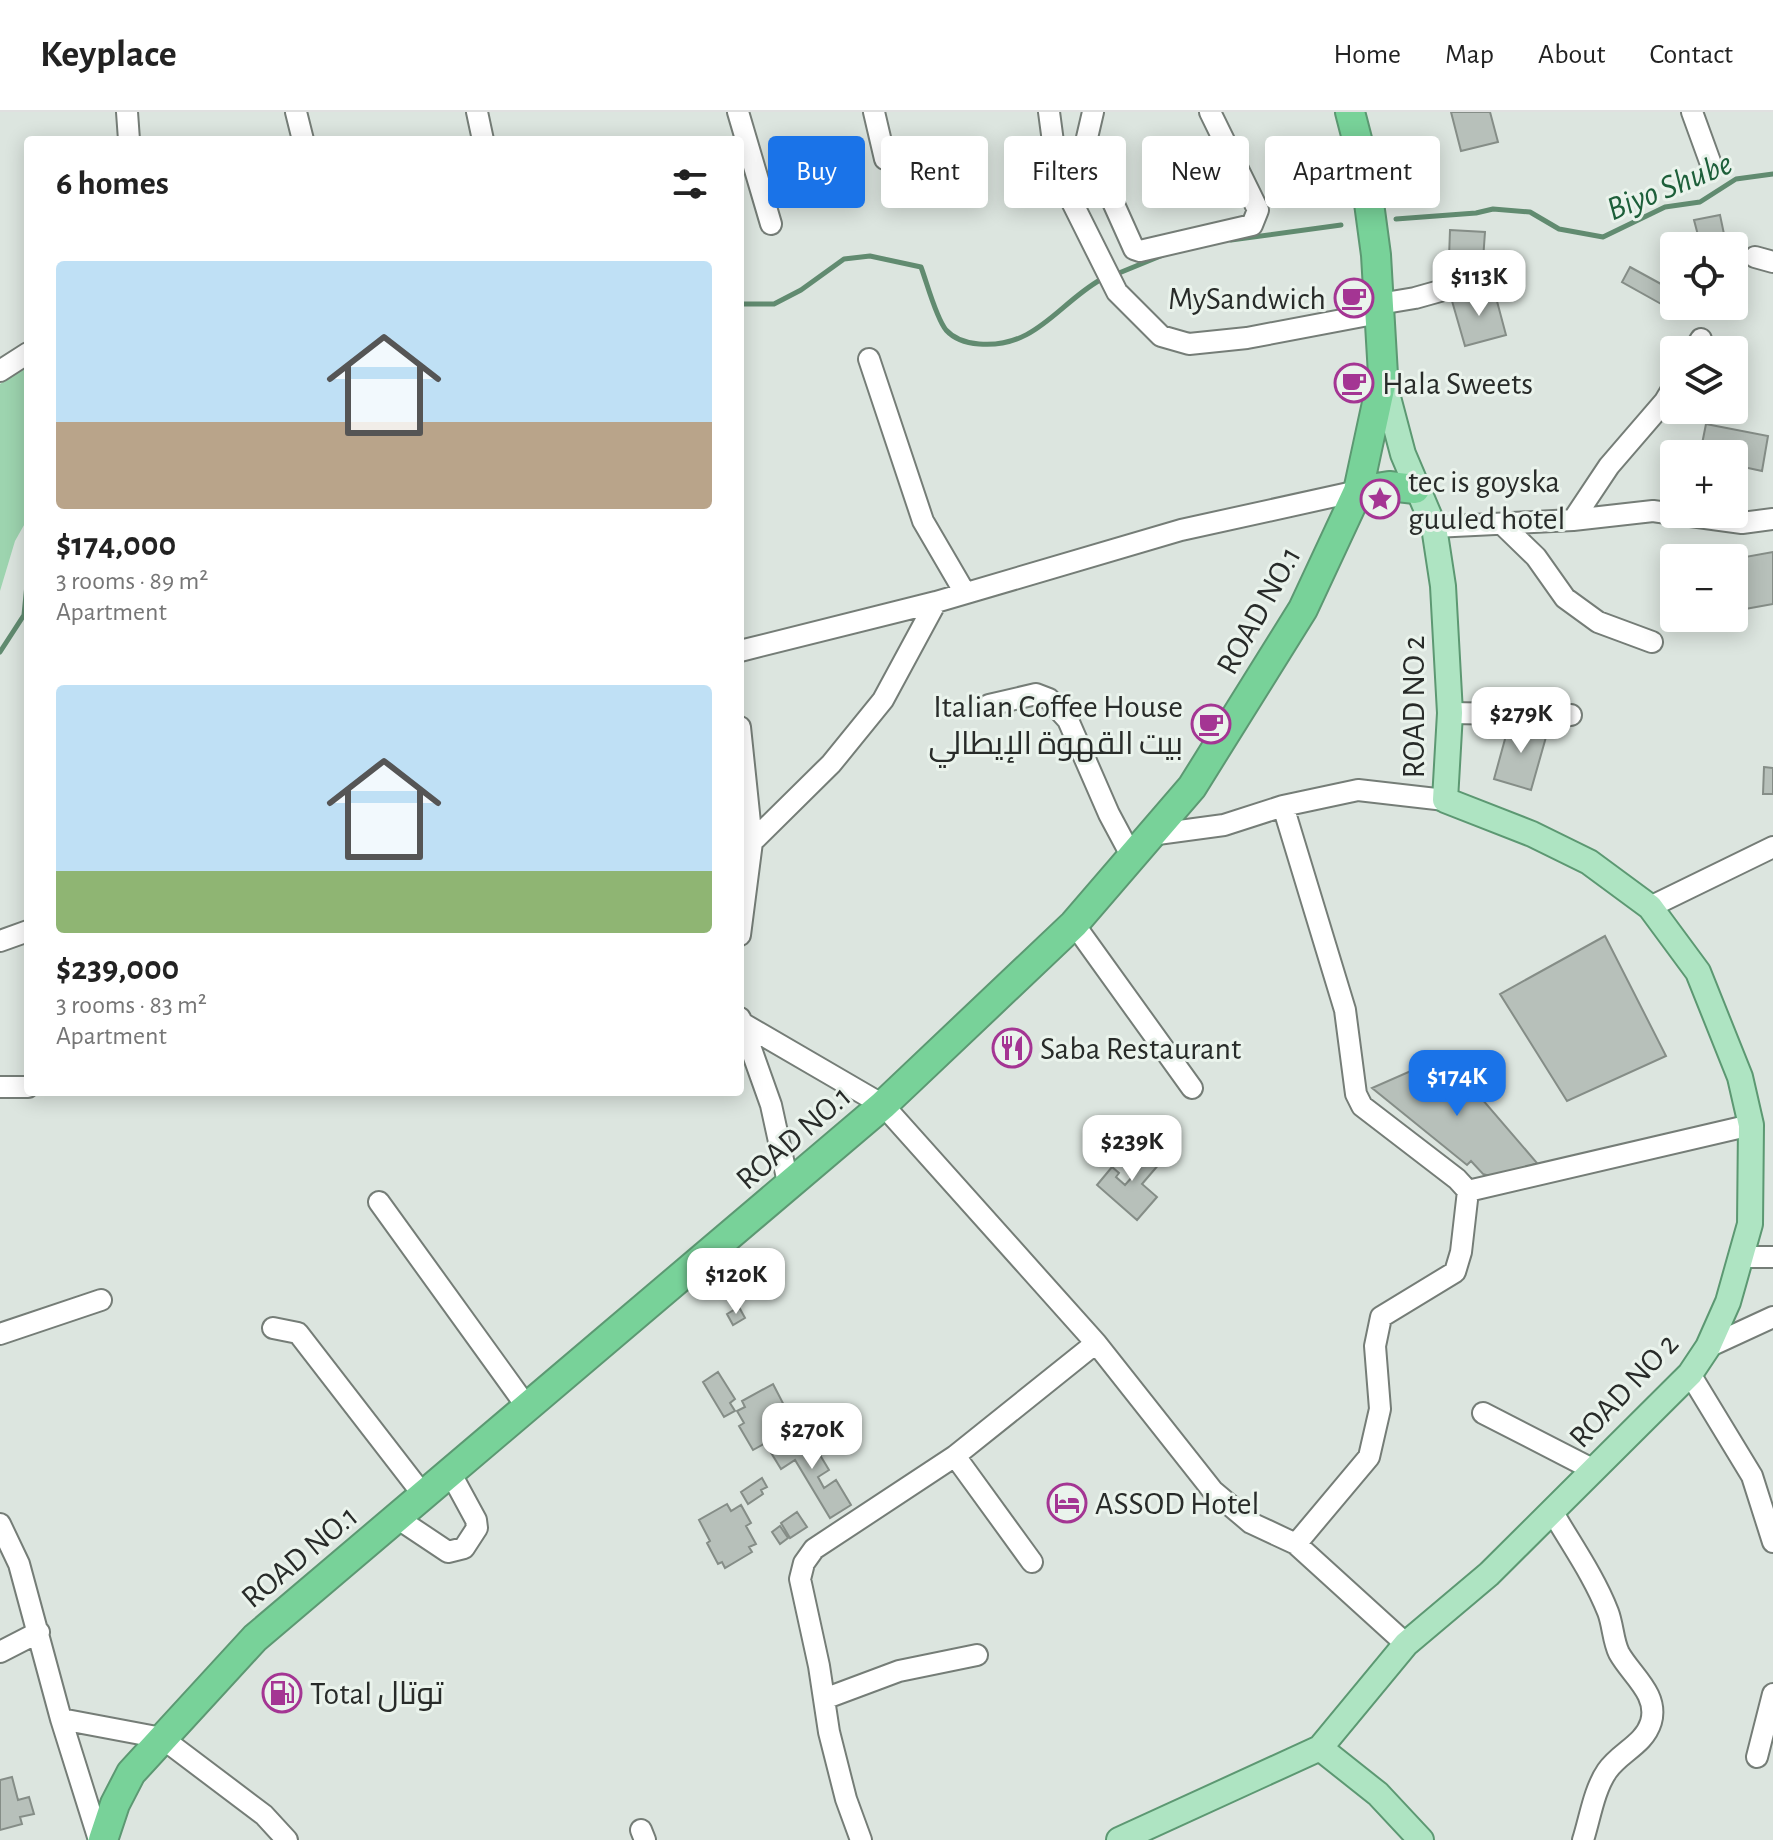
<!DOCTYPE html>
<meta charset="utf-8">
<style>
:root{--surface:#fff;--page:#f6f6f6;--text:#222;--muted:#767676;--line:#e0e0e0;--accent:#1a73e8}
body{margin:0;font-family:"Alegreya Sans",Cairo,sans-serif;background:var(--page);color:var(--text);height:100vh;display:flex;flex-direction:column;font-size:30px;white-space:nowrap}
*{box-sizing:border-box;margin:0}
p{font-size:26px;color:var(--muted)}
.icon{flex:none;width:44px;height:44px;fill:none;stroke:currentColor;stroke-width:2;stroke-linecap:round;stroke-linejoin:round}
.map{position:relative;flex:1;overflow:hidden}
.details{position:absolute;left:24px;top:24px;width:720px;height:960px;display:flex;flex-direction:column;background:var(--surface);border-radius:8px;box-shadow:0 4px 20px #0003}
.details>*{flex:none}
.hud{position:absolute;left:768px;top:24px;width:760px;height:72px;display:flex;gap:16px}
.fabs{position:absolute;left:1660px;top:120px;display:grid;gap:16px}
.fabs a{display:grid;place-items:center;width:88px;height:88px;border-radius:8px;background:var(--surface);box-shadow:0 4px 20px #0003;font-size:40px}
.price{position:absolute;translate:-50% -68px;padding:0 18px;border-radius:16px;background:#fff;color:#222;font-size:26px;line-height:52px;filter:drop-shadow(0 2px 4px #0008)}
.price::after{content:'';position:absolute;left:50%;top:48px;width:24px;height:18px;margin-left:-12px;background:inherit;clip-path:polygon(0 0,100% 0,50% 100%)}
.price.selected{background:var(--accent);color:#fff}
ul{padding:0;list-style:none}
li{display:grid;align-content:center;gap:16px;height:424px;padding:0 32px}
li span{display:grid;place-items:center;height:248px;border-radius:8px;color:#555}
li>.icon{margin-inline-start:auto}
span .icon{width:144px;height:144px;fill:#fffc;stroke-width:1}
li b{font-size:34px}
h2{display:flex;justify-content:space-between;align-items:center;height:96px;padding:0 32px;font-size:34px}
.pill{padding:0 28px;border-radius:8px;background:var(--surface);box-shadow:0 4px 20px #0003;font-size:28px;line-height:72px}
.pill.selected{background:var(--accent);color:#fff}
header{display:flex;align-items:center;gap:48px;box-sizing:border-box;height:112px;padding:0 40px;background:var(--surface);border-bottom:2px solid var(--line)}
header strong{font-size:38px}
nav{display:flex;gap:44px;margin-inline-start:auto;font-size:28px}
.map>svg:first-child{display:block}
</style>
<header>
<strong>Keyplace</strong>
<nav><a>Home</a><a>Map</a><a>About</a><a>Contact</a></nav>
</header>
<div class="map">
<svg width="1773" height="1728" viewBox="0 0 1773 1728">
<rect width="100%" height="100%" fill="#dce5df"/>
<path fill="#9dd4af" d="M 28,251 L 28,406 L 15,429 L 0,479 L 0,272 Z"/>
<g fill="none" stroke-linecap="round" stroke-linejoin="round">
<path stroke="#618b70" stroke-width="5" d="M 1396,107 L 1476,101 L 1493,97 L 1530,100 L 1559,117 L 1603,125 L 1665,95 L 1700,90 L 1736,67 L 1773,62
M 1231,128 L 1341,113
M 1119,161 L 1163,143
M 740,192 L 774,192 L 801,178 L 844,147 L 870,144 L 921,155 C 927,171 936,206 946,218 C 955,228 966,231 979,232 C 1035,237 1058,192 1100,168
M 0,540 L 24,503 L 28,462"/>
</g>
<path fill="#b7c0ba" stroke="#858d87" stroke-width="2" d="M 1451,0 L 1490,0 L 1498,30 L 1461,39 Z
M 1720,103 L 1724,122 L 1699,127 L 1694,108 Z
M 1450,118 L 1485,120 L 1483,148 L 1449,146 Z
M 1630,155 L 1672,178 L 1663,193 L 1622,170 Z
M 1494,178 L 1506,223 L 1465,234 L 1452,189 Z
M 1706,312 L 1768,324 L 1762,359 L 1734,353 L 1734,342 L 1700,342 Z
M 1773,440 L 1773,492 L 1734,499 L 1734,447 Z
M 1510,609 L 1548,618 L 1531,678 L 1494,667 Z
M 1764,655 L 1773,656 L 1773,682 L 1763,682 Z
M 1605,824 L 1666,944 L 1567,989 L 1500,882 Z
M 1445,944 L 1537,1051 L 1499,1067 L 1483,1062 L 1471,1049 L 1467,1053 L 1372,976 Z
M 1135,1029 L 1160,1051 L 1142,1072 L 1157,1085 L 1137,1108 L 1097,1073 L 1112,1055 L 1119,1061 L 1116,1065 L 1125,1073 L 1140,1056 L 1124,1042 Z
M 739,1195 L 745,1206 L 733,1213 L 727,1202 Z
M 718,1260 L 735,1287 L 730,1291 L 735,1299 L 724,1305 L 703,1270 Z
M 773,1272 L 786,1297 L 775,1303 L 785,1320 L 753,1338 L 739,1314 L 744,1311 L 737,1299 L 745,1295 L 742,1289 Z
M 805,1318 L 829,1358 L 818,1365 L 824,1376 L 836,1368 L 851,1393 L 830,1406 L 795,1348 L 781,1357 L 770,1339 Z
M 762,1366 L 767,1375 L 761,1378 L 763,1382 L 748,1392 L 741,1380 Z
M 727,1392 L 731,1399 L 741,1393 L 751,1411 L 746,1414 L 756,1432 L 749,1435 L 752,1440 L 725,1456 L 722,1450 L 718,1452 L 707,1431 L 710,1429 L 699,1408 Z
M 797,1400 L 807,1415 L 790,1426 L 781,1411 Z
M 780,1414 L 788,1426 L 780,1432 L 772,1420 Z
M 12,1665 L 18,1688 L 29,1685 L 34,1702 L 20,1705 L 22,1712 L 0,1718 L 0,1668 Z"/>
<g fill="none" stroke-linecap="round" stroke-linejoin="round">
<g stroke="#757d77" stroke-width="24">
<path id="minor" d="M 127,0 L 129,28
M 296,0 L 303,28
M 477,0 L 483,28
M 738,0 L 771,112
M 874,0 L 885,47
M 1049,0 L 1057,60 L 1117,180 L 1161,224 L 1189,232 L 1247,226 L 1379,201
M 1093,0 L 1086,30 L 1134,137 L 1140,139 L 1252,113 L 1258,98 L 1210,0
M 1692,0 L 1712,55
M 1755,145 L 1773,150
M 1379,192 L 1415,186 L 1497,163
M 1694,238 L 1701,227
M 869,247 L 923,409 L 965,481
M 0,259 L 28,241
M 1676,402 L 1742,411 L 1773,407
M 1573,408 L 1609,354 L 1665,289 L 1674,274
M 1502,412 L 1536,445 L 1565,486 L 1598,510 L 1652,530
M 1434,415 L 1573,408 L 1653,399 L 1674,402
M 740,539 L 936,490 L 1181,418 L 1358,379
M 989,593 L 1036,582 L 1049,587 L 1068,608 L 1109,702 L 1132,745
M 1450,601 L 1571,603
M 740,615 L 752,730 L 740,823
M 1283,694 L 1345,898 L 1356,982 L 1362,994 L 1457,1067 L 1468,1079 L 1461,1140 L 1455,1160 L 1381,1205 L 1375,1234 L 1380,1297 L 1369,1345 L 1296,1432
M 1150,723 L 1224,713 L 1283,694 L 1358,678 L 1445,688
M 752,730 L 831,652 L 883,588 L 936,490
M 1650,795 L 1773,735
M 1074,812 L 1192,976
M 0,829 L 28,819
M 740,906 L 771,993 L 789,1075
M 742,911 L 883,993 L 1096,1231 L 1213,1379 L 1251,1411 L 1296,1432 L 1406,1532
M 0,975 L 28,975
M 1468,1079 L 1751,1013
M 379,1090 L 527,1295
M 1741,1145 L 1773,1145
M 273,1216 L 298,1221 L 424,1384
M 0,1222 L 101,1188
M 1708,1235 L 1773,1205
M 1690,1262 L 1752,1364 L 1773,1430
M 1483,1301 L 1592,1357
M 955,1344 L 1032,1450
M 1552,1399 C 1571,1432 1594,1464 1608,1500 C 1613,1513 1613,1529 1619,1541 C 1631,1563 1659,1582 1651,1610 C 1644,1633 1620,1640 1607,1659 C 1594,1678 1590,1706 1583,1728
M 397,1406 L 448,1440 L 464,1436 L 477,1416 L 476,1408 L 451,1362
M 0,1412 L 19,1452 L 61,1607 L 99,1728
M 0,1540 L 39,1520
M 824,1587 L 899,1559 L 977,1543
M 61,1607 L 162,1626 L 264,1703 L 287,1728
M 1757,1645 L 1773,1582
M 641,1718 L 645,1728
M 861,1728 L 846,1687 L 829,1620 L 819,1554 L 800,1467 L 804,1451 L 814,1437 L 955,1344 L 1096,1231"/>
</g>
<g stroke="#5c9872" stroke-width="28">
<path id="major" d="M 1384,270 L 1403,342 L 1434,415 L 1443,474 L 1450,601 L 1445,688 L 1532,722 L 1589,750 L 1650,795 L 1698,860 L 1740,965 L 1751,1013 L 1750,1112 L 1728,1190 L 1708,1235 L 1690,1262 L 1489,1462 L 1406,1532 L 1320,1636 L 1378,1682 L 1421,1728
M 1119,1728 L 1320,1636"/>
</g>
<g stroke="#5c9872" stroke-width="32">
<path id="highway" d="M 1358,379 L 1389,374 L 1415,377
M 103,1728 L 115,1692 L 131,1661 L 255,1526 L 883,993 L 1074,812 L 1192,675 L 1303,497 L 1358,379 L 1383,263 L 1376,143 L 1364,54 L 1350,0"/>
</g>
<use href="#minor" stroke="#fff" stroke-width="20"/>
<use href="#major" stroke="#aee4c2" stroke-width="24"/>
<use href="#highway" stroke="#78d299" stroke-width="28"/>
</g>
<defs>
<g id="cafe-ring" transform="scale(2)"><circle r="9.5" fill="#eaf3ec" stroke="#a43593" stroke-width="1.5"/><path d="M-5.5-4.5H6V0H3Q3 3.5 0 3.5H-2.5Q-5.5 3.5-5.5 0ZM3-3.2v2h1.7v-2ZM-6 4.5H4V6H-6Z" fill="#a43593"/></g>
<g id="sight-ring" transform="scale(2)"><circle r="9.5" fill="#eaf3ec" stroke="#a43593" stroke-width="1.5"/><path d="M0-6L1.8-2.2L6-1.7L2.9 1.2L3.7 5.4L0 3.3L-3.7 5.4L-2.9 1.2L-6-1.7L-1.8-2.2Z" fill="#a43593"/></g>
<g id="restaurant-ring" transform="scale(2)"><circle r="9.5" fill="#eaf3ec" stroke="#a43593" stroke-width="1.5"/><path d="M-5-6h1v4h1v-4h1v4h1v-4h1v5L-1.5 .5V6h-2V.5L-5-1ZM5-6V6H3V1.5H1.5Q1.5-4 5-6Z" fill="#a43593"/></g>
<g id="hotel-ring" transform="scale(2)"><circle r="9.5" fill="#eaf3ec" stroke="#a43593" stroke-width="1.5"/><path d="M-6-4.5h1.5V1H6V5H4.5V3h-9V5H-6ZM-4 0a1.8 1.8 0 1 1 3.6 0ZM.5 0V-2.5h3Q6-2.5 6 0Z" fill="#a43593"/></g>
<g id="fuel-ring" transform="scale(2)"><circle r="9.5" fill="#eaf3ec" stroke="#a43593" stroke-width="1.5"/><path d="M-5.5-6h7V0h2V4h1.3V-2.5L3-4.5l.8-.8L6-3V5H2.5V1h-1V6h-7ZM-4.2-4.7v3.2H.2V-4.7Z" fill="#a43593"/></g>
</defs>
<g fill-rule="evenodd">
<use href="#cafe-ring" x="1354" y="186"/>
<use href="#cafe-ring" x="1354" y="271"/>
<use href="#sight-ring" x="1380" y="387"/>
<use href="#cafe-ring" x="1211" y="612"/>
<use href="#restaurant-ring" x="1012" y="936"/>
<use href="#hotel-ring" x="1067" y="1391"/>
<use href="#fuel-ring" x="282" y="1581"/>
</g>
<g text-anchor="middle" stroke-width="6" stroke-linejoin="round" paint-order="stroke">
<g font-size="32" fill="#282b29" stroke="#eaf3ec" text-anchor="start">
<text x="1326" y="197" text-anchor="end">MySandwich</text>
<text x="1382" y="282">Hala Sweets</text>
<text x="1408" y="380">tec is goyska<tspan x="1408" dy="37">guuled hotel</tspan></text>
<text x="1183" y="605" text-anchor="end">Italian Coffee House<tspan x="1183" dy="37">بيت القهوة الإيطالي</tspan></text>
<text x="1040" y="947">Saba Restaurant</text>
<text x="1095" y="1402">ASSOD Hotel</text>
<text x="310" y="1592">Total توتال</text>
</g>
<g font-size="32" fill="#282b29" stroke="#eaf3ec">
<text transform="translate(1258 498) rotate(-61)" y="11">ROAD NO.1</text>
<text transform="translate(1413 595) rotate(-90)" y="11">ROAD NO 2</text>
<text transform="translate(793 1025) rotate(-41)" y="11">ROAD NO.1</text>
<text transform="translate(1623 1278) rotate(-47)" y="11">ROAD NO 2</text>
<text transform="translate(299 1444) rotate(-40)" y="11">ROAD NO.1</text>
</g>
<g font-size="34" font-style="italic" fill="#1d5f3a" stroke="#eaf3ec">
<text transform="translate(1669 73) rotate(-22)" y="12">Biyo Shube</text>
</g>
</g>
</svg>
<div class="fabs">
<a><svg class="icon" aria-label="locate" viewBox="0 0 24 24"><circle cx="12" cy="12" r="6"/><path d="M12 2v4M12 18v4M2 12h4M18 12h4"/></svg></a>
<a><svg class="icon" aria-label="layers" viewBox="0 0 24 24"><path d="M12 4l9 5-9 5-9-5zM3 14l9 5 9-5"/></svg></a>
<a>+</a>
<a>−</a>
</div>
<b class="price" style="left:1479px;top:206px">$113K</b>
<b class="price" style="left:1521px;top:643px">$279K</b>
<b class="price selected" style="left:1457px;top:1006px">$174K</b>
<b class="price" style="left:1132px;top:1071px">$239K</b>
<b class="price" style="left:736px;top:1204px">$120K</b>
<b class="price" style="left:812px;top:1359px">$270K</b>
<div class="hud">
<a class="pill selected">Buy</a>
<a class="pill">Rent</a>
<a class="pill">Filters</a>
<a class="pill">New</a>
<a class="pill">Apartment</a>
</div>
<section class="details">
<h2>6 homes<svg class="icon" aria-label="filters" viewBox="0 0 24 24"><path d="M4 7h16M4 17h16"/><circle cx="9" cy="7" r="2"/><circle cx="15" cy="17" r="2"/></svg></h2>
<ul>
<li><span style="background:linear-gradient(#bfe0f5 65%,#b9a48a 0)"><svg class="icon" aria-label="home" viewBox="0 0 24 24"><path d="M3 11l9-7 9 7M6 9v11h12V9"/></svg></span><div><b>$174,000</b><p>3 rooms · 89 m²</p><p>Apartment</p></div></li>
<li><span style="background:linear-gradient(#bfe0f5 75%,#8fb573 0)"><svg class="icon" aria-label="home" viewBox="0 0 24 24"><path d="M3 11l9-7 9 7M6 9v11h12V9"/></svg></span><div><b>$239,000</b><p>3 rooms · 83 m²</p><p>Apartment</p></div></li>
</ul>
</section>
</div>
